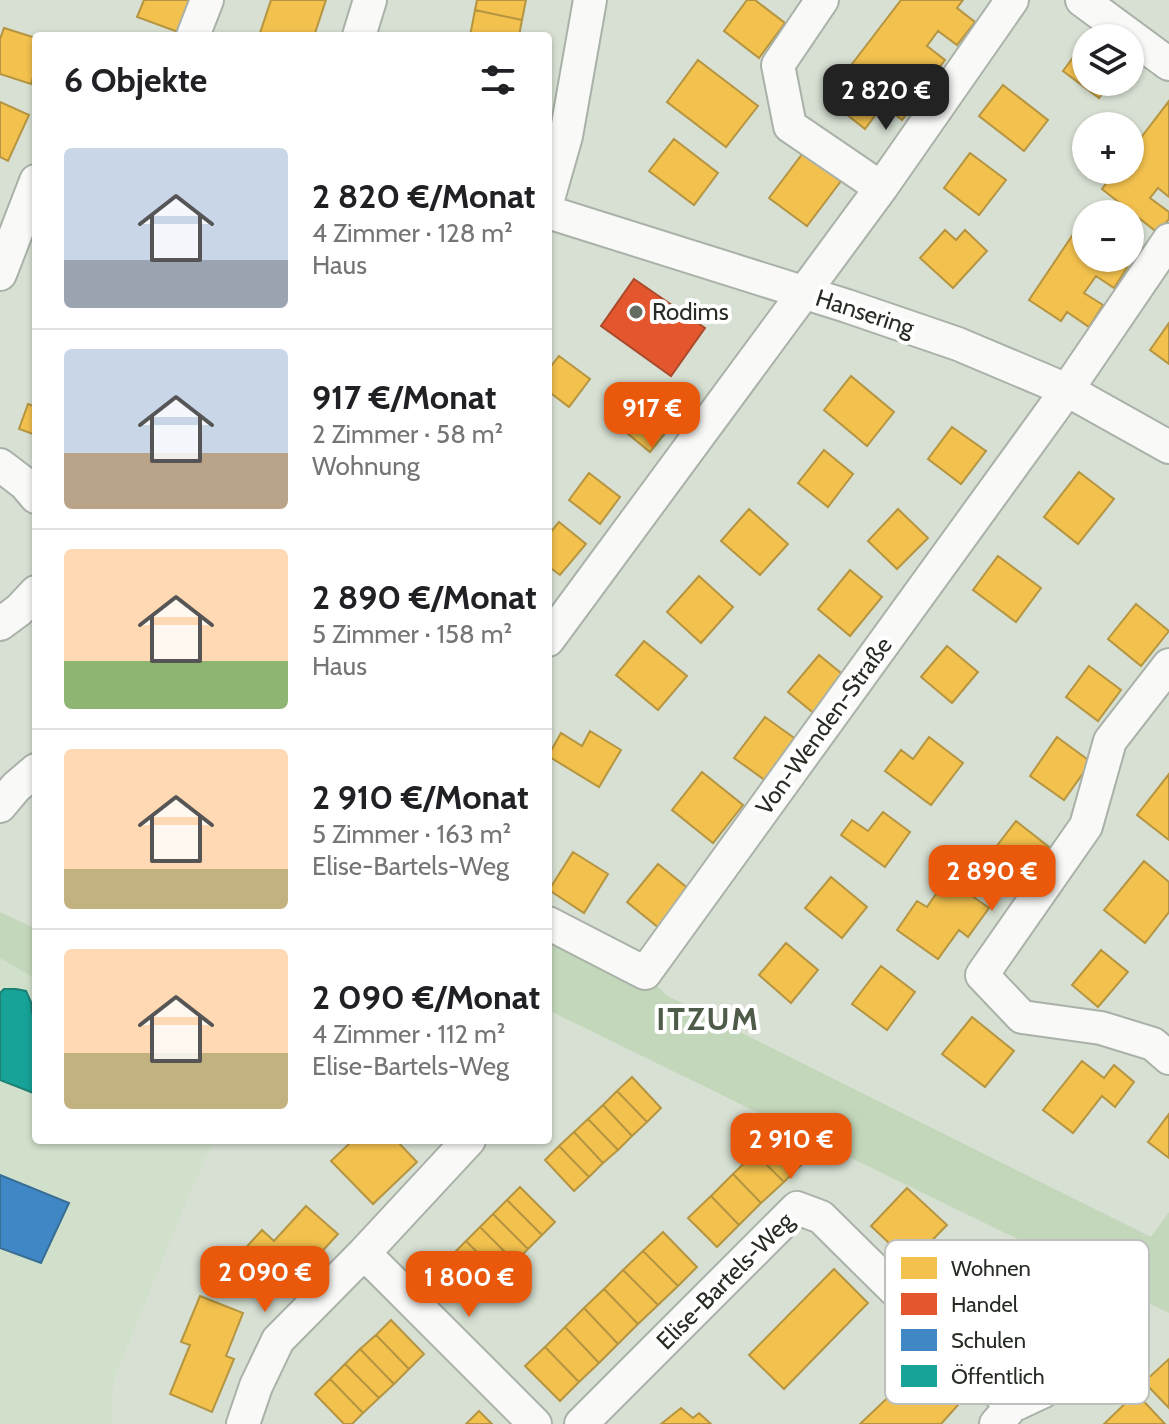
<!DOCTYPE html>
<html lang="de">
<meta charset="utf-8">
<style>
:root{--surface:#fff;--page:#f2f2f2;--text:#202124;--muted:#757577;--line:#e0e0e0;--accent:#ea580c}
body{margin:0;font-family:Cabin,sans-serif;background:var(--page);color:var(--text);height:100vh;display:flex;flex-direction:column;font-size:30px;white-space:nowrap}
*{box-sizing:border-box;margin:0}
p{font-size:26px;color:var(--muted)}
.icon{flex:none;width:44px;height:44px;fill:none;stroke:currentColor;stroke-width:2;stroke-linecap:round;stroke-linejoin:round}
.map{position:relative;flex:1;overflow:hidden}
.sheet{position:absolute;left:32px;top:32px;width:520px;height:1112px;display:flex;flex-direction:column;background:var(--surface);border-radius:8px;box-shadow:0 2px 6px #0004}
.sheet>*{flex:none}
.tools{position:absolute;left:1072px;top:24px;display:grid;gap:16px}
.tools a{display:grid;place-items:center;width:72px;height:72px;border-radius:50%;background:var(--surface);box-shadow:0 2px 6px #0004;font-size:40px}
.price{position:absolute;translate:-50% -68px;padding:0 18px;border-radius:16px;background:var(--accent);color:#fff;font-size:26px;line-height:52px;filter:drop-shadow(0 2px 4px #0008)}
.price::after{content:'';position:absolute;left:50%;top:48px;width:24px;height:18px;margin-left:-12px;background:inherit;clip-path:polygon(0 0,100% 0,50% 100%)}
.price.active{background:#222;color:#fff}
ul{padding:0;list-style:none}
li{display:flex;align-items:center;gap:24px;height:200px;padding:0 32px}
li+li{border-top:2px solid var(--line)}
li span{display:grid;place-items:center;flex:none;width:224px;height:160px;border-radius:8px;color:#555}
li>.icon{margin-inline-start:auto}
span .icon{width:96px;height:96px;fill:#fffc;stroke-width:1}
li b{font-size:34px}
h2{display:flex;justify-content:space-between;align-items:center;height:96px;padding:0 32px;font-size:34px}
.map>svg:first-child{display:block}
</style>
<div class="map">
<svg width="1169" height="1424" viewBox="0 0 1169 1424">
<rect width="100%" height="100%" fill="#d7e0d3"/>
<path fill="#d0e0ca" d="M 0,958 L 36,979 L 36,1140 L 214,1140 L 193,1185 L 113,1381 L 112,1424 L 0,1424 Z"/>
<path fill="#c3d7ba" d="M 0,912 L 36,929 L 36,979 L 0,958 Z
M 548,923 L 645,973 L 666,995 L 1151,1237 L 1169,1212 L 1169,1313 L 548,1010 Z"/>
<path fill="#f2c14e" stroke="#b59541" stroke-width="2" d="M 144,0 L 190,0 L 178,32 L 137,17 Z
M 271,0 L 326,0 L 314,36 L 259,36 Z
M 477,0 L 526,0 L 522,20 L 475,10 Z
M 747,0 L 755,0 L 785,23 L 759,58 L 724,31 Z
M 901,0 L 963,0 L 957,8 L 975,22 L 957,45 L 938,31 L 927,46 L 945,60 L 929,81 L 914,69 L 901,85 L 919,98 L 902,120 L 883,105 L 865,129 L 826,98 Z
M 475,10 L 522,20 L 519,36 L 470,36 Z
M 4,28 L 36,38 L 36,67 L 31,84 L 0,74 L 0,39 Z
M 1086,40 L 1086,82 L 1111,82 L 1099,98 L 1063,71 Z
M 698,60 L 758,106 L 726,147 L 667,102 Z
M 1003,85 L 1048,120 L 1024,151 L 979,116 Z
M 1169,101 L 1169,197 L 1158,188 L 1150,198 L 1169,212 L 1169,219 L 1158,233 L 1102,189 L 1116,170 L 1130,170 L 1130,152 Z
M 0,102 L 29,115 L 8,161 L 0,157 Z
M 674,139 L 718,173 L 694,205 L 649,171 Z
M 803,153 L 841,181 L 807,226 L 769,198 Z
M 970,153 L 1006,180 L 979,215 L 944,188 Z
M 1086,215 L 1086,258 L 1117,258 L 1128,266 L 1114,288 L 1096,276 L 1084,293 L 1103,305 L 1089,327 L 1067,312 L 1061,321 L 1029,300 Z
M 945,230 L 956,240 L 965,230 L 987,251 L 953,288 L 920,258 Z
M 1169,323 L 1169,364 L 1150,350 Z
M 559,356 L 590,379 L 569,407 L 548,391 L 548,370 Z
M 851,376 L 894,412 L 867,446 L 824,410 Z
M 641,403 L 671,426 L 650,452 L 621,428 Z
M 28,404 L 36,407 L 36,435 L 19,429 Z
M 952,427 L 986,451 L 961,484 L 928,459 Z
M 824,450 L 853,474 L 828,507 L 798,483 Z
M 1079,472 L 1114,499 L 1078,544 L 1044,517 Z
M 589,473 L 620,497 L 600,524 L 569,500 Z
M 749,509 L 788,544 L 760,575 L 721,541 Z
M 898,509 L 928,538 L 897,569 L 868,541 Z
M 559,522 L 586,544 L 560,575 L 548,566 L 548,535 Z
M 998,556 L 1041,588 L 1016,622 L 973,590 Z
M 850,570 L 882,597 L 850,636 L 818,609 Z
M 699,576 L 733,607 L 701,643 L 667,612 Z
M 1136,604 L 1169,631 L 1141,666 L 1108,639 Z
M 644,641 L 687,676 L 658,710 L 616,675 Z
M 947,646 L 978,672 L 952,703 L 921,677 Z
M 819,655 L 847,678 L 816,715 L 788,692 Z
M 1089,666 L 1121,690 L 1098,721 L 1066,697 Z
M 765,717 L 797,740 L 766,781 L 734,758 Z
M 590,731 L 621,750 L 599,787 L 548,756 L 561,733 L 582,746 Z
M 929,737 L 963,763 L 931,805 L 885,771 L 901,750 L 913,759 Z
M 1057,737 L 1091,762 L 1064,800 L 1030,776 Z
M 702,772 L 743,805 L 713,843 L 672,810 Z
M 1169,774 L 1169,840 L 1137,815 Z
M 883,812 L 910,832 L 885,867 L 841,835 L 852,820 L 868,831 Z
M 1016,821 L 1049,847 L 1023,881 L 989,856 Z
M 573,852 L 608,874 L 584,913 L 549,890 Z
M 1144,861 L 1169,882 L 1169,912 L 1145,943 L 1104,910 Z
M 658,864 L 690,890 L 659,928 L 627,902 Z
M 831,877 L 867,907 L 842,938 L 805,908 Z
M 947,878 L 989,908 L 968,937 L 959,930 L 938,959 L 897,930 L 917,901 L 927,907 Z
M 786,943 L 818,970 L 791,1003 L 759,975 Z
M 1101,950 L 1128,972 L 1098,1007 L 1072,985 Z
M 881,966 L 915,992 L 887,1030 L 852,1004 Z
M 972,1017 L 1014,1051 L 985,1087 L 942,1054 Z
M 1082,1061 L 1104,1078 L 1114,1065 L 1134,1082 L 1115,1107 L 1102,1096 L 1073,1133 L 1043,1110 Z
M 632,1077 L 661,1108 L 647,1122 L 617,1091 Z
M 617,1091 L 647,1122 L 632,1136 L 603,1105 Z
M 603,1105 L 632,1136 L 618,1150 L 588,1119 Z
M 1169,1114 L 1169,1158 L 1148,1142 Z
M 588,1119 L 618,1150 L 603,1163 L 574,1132 Z
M 778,1131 L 806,1160 L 784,1182 L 755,1153 Z
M 574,1132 L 603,1163 L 589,1177 L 559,1146 Z
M 353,1140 L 396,1140 L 417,1162 L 373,1204 L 331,1161 Z
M 559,1146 L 589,1177 L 574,1191 L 545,1160 Z
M 755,1153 L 784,1182 L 761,1203 L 733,1174 Z
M 733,1174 L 761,1203 L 739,1225 L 711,1196 Z
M 520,1187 L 555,1222 L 542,1235 L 507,1200 Z
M 907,1188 L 947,1225 L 910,1263 L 871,1226 Z
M 711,1196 L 739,1225 L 717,1247 L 688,1218 Z
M 507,1200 L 542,1235 L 528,1249 L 493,1214 Z
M 306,1206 L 338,1234 L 303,1272 L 284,1254 L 256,1285 L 232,1263 L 262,1230 L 274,1241 Z
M 493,1214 L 528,1249 L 515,1262 L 480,1227 Z
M 480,1227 L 515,1262 L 501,1276 L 466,1241 Z
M 663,1232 L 697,1267 L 678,1286 L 643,1251 Z
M 466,1241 L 501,1276 L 488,1289 L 453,1254 Z
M 643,1251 L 678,1286 L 658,1305 L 623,1270 Z
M 834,1269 L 868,1303 L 784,1389 L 749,1355 Z
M 623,1270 L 658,1305 L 638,1324 L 604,1289 Z
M 604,1289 L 638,1324 L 618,1344 L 584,1308 Z
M 200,1296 L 243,1313 L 226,1356 L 234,1359 L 212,1412 L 170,1394 L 190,1345 L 181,1342 Z
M 584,1308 L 618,1344 L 599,1363 L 565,1327 Z
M 391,1320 L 424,1354 L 409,1369 L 376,1335 Z
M 565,1327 L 599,1363 L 579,1382 L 545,1347 Z
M 376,1335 L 409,1369 L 394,1384 L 360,1349 Z
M 545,1347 L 579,1382 L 560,1401 L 525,1366 Z
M 360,1349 L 394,1384 L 379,1398 L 345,1364 Z
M 1169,1359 L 1169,1408 L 1144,1382 Z
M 345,1364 L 379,1398 L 363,1413 L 330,1379 Z
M 920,1367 L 958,1405 L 941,1424 L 860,1424 Z
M 330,1379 L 363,1413 L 352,1424 L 344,1424 L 315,1394 Z
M 1136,1393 L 1165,1424 L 1104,1424 Z
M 681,1408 L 693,1418 L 699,1413 L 711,1424 L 661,1424 Z
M 479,1411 L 492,1424 L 466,1424 Z"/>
<path fill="#e4572e" stroke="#ab4a2b" stroke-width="2" d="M 634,279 L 705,328 L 671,376 L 601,326 Z"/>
<path fill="#3f88c5" stroke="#386d95" stroke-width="2" d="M 0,1175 L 69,1203 L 41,1263 L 0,1248 Z"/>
<path fill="#17a398" stroke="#1c8075" stroke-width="2" d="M 4,989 L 16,989 L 26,991 L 31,1002 L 32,1013 L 36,1015 L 36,1094 L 0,1080 L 0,993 Z"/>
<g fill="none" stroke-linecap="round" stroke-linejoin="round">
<g stroke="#aab1a8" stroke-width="36">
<path id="minor" d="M 822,0 L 778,65 L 790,126 L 881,188
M 1082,0 L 1169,64
M 193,36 L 207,0
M 359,36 L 370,0
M 548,199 L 566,136 L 590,0
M 548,212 L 847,306 L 958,344 L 1067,390 L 1169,447
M 0,274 L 36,181
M 0,465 L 25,484 L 36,497
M 0,624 L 19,610 L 36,592
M 548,640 L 881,188 L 1012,0
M 1169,665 L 1110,741 L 1086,826 L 982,975 L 1022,1017 L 1101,1028 L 1153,1044 L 1169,1058
M 0,806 L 16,787 L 36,770
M 548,923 L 645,973 L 1067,390 L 1169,240
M 364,1253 L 535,1424
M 243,1424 L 256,1386 L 278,1340 L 364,1253 L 469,1140
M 581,1424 L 797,1208 L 821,1217 L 1012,1406
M 996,1424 L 1012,1406 L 1044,1391 L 1079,1348"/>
</g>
<use href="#minor" stroke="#f9faf8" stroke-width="32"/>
</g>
<circle fill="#656c61" stroke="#fff" stroke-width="3" cx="636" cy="312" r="8"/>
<g text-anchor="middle" stroke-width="8" stroke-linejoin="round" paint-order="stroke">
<g font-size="24" fill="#272d24" stroke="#fff" text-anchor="start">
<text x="652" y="320">Rodims</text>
</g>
<g font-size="24" fill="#272d24" stroke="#fff">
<text transform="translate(865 313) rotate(18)" y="8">Hansering</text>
<text transform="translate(824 726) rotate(-54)" y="8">Von-Wenden-Straße</text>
<text transform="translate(725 1281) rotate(-45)" y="8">Elise-Bartels-Weg</text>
</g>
<g font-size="32" font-weight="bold" letter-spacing="2" fill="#4e5b48" stroke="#fff">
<text x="708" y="1030">ITZUM</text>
</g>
</g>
<rect x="885" y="1240" width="264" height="164" rx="12" fill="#fff" stroke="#bec0bd" stroke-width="2"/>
<rect x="901" y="1257" width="36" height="22" fill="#f2c14e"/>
<rect x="901" y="1293" width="36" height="22" fill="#e4572e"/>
<rect x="901" y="1329" width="36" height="22" fill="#3f88c5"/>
<rect x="901" y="1365" width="36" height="22" fill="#17a398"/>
<g font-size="22" fill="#272d24">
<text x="951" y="1276">Wohnen</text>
<text x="951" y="1312">Handel</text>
<text x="951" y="1348">Schulen</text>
<text x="951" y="1384">Öffentlich</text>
</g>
</svg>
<div class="tools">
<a><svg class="icon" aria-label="layers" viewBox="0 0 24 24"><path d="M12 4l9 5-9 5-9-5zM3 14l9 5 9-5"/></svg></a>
<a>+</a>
<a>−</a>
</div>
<b class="price active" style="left:886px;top:132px">2 820 €</b>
<b class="price" style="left:652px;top:450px">917 €</b>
<b class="price" style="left:992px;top:913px">2 890 €</b>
<b class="price" style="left:791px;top:1181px">2 910 €</b>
<b class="price" style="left:265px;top:1314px">2 090 €</b>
<b class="price" style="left:469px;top:1319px">1 800 €</b>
<section class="sheet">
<h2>6 Objekte<svg class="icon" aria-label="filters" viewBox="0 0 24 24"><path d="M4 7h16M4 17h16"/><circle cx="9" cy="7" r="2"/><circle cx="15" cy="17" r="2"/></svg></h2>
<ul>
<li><span style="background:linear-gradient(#c9d6e8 70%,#9aa5b1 0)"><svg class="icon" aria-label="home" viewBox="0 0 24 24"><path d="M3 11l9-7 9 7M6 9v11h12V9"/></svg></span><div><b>2 820 €/Monat</b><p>4 Zimmer · 128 m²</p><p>Haus</p></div></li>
<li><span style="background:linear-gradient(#c9d6e8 65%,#b9a48a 0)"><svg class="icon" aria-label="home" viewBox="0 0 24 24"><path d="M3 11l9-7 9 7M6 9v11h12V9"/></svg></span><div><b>917 €/Monat</b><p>2 Zimmer · 58 m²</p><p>Wohnung</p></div></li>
<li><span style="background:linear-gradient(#ffd9b3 70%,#8fb573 0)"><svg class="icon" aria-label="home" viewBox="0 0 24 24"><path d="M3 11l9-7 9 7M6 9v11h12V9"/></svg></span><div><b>2 890 €/Monat</b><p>5 Zimmer · 158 m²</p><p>Haus</p></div></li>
<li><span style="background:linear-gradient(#ffd9b3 75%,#c2b280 0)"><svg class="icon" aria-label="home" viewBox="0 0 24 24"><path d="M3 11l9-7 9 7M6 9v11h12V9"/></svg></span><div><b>2 910 €/Monat</b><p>5 Zimmer · 163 m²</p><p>Elise-Bartels-Weg</p></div></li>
<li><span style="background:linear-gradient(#ffd9b3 65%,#c2b280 0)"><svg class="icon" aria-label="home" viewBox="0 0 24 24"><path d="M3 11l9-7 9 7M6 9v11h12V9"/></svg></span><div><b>2 090 €/Monat</b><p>4 Zimmer · 112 m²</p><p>Elise-Bartels-Weg</p></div></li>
</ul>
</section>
</div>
